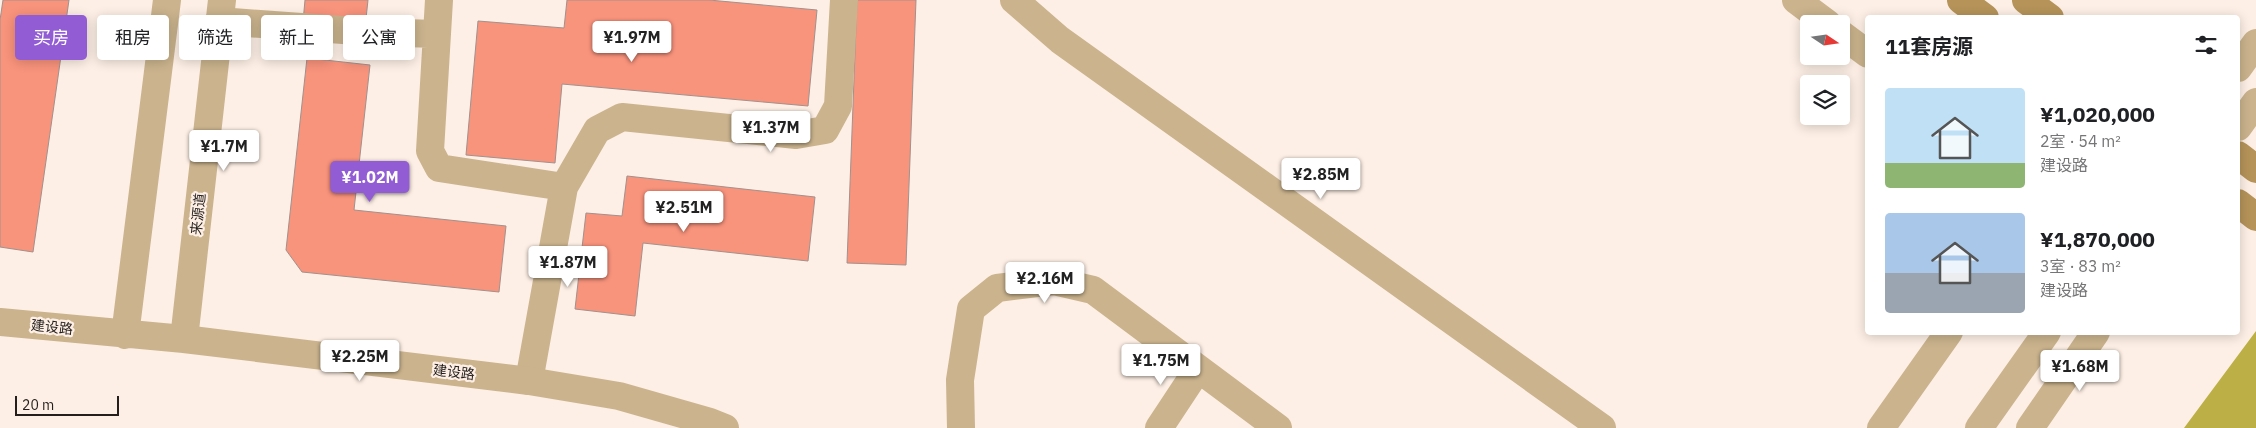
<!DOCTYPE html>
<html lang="zh">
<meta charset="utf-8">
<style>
:root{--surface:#fff;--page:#f6f6f6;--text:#202124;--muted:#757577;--accent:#925cd5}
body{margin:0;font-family:"IBM Plex Sans","Noto Sans SC",sans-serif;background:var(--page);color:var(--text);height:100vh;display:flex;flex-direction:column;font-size:19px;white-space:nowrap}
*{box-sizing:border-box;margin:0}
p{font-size:16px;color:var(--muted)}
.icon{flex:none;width:28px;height:28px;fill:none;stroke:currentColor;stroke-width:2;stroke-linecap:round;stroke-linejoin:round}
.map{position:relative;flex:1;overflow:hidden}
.side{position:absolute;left:1865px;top:15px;width:375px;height:320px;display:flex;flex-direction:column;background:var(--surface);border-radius:5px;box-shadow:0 2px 12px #0003}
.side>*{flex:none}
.top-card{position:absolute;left:15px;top:15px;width:475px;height:45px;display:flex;gap:10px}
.needle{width:32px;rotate:103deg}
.controls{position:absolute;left:1800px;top:15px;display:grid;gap:10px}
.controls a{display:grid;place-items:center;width:50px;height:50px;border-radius:5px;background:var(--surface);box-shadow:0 2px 12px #0003;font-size:25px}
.scale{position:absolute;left:15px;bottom:12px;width:104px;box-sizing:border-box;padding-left:5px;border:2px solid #241f1c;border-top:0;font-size:14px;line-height:18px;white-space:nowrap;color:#241f1c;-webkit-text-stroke:4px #fdefe5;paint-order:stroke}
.price{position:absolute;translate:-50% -42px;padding:0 11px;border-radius:5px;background:#fff;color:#222;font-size:16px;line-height:32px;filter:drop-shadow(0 1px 2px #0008)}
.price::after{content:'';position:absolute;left:50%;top:30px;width:15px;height:11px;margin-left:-8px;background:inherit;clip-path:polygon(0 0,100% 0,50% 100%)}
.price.active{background:var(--accent);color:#fff}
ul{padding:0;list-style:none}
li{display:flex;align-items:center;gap:15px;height:125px;padding:0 20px}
li span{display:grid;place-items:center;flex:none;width:140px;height:100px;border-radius:5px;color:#555}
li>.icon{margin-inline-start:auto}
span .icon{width:60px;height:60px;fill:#fffc;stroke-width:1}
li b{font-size:21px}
h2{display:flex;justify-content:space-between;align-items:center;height:60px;padding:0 20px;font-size:21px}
.tag{padding:0 18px;border-radius:5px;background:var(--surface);box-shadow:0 2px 12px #0003;font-size:18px;line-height:45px}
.tag.active{background:var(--accent);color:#fff}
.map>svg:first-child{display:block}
</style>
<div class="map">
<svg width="2256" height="428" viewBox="0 0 2256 428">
<rect width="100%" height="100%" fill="#fdefe5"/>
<path fill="#bcaf45" d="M 2256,330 L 2256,428 L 2184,428 L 2256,331 Z"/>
<path fill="#f8937c" stroke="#a0918d" d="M 3,0 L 69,0 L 33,252 L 0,247 L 0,20 Z
M 305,0 L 368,0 L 365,28 L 303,22 Z
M 567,0 L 709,0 L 817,10 L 808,106 L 562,84 L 555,163 L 466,155 L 478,21 L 564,28 Z
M 857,0 L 916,0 L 906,265 L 847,263 Z
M 307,58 L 370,65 L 354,210 L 506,226 L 499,292 L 302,272 L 286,250 Z
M 627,176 L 815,197 L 808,261 L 643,243 L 635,316 L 575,309 L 586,213 L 622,216 Z"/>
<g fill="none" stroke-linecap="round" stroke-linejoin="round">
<path stroke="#cab38d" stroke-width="28" d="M 439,0 L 430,151 L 439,168 L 564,187
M 1014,0 L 1060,40 L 1602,428
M 1796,0 L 1828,24
M 219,21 L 370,32 L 437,34
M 1841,34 L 1868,54
M 529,381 L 564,187 L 597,130 L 622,117 L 796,135 L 825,130 L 838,106 L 844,0
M 961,428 L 960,380 L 971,309 L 997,288 L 1054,281 L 1093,290 L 1278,428
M 1159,428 L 1198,369
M 1881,428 L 1949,332"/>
<path stroke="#cab38d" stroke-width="28" d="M 2238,68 L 2256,43
M 2238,127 L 2256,102
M 0,322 L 184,339 L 529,381 L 619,396 L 710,422 L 725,428
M 125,335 L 167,0
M 184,339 L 222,0
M 1979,428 L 2047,332
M 2030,428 L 2096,332"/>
<path stroke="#b59359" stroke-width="28" d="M 1961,0 L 1985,18
M 2026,0 L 2050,18
M 2238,155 L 2256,169
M 2238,203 L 2256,217"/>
</g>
<g text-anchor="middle" stroke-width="4.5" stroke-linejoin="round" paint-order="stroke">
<g font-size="14" fill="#241f1c" stroke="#fdefe5">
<text transform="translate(198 214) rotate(-84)" y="5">来源道</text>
<text transform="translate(52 327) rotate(6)" y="5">建设路</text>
<text transform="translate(454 372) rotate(7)" y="5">建设路</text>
</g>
</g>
</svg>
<div class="controls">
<a><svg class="needle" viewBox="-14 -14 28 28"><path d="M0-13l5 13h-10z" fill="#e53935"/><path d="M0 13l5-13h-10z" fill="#757577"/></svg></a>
<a><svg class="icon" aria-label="layers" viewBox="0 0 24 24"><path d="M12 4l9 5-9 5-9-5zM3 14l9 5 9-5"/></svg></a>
</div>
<div class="scale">20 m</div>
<b class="price" style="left:632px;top:63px">¥1.97M</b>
<b class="price" style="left:771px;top:153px">¥1.37M</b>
<b class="price" style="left:224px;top:172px">¥1.7M</b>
<b class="price" style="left:1321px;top:200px">¥2.85M</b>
<b class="price active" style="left:370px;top:203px">¥1.02M</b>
<b class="price" style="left:684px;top:233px">¥2.51M</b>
<b class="price" style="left:568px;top:288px">¥1.87M</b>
<b class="price" style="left:1045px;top:304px">¥2.16M</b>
<b class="price" style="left:360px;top:382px">¥2.25M</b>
<b class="price" style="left:1161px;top:386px">¥1.75M</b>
<b class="price" style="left:2080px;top:392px">¥1.68M</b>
<div class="top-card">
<a class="tag active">买房</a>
<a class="tag">租房</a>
<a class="tag">筛选</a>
<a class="tag">新上</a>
<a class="tag">公寓</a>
</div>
<section class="side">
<h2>11套房源<svg class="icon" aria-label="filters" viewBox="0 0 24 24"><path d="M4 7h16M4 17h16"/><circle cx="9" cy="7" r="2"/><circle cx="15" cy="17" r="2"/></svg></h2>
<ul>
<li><span style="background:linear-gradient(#bfe0f5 75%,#8fb573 0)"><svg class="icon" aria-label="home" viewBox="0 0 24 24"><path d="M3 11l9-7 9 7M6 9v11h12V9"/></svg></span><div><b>¥1,020,000</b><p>2室 · 54 m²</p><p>建设路</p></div></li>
<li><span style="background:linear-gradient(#a9c7e8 60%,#9aa5b1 0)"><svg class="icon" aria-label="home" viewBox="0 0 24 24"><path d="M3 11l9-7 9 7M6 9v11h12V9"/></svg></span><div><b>¥1,870,000</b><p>3室 · 83 m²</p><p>建设路</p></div></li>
</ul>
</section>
</div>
